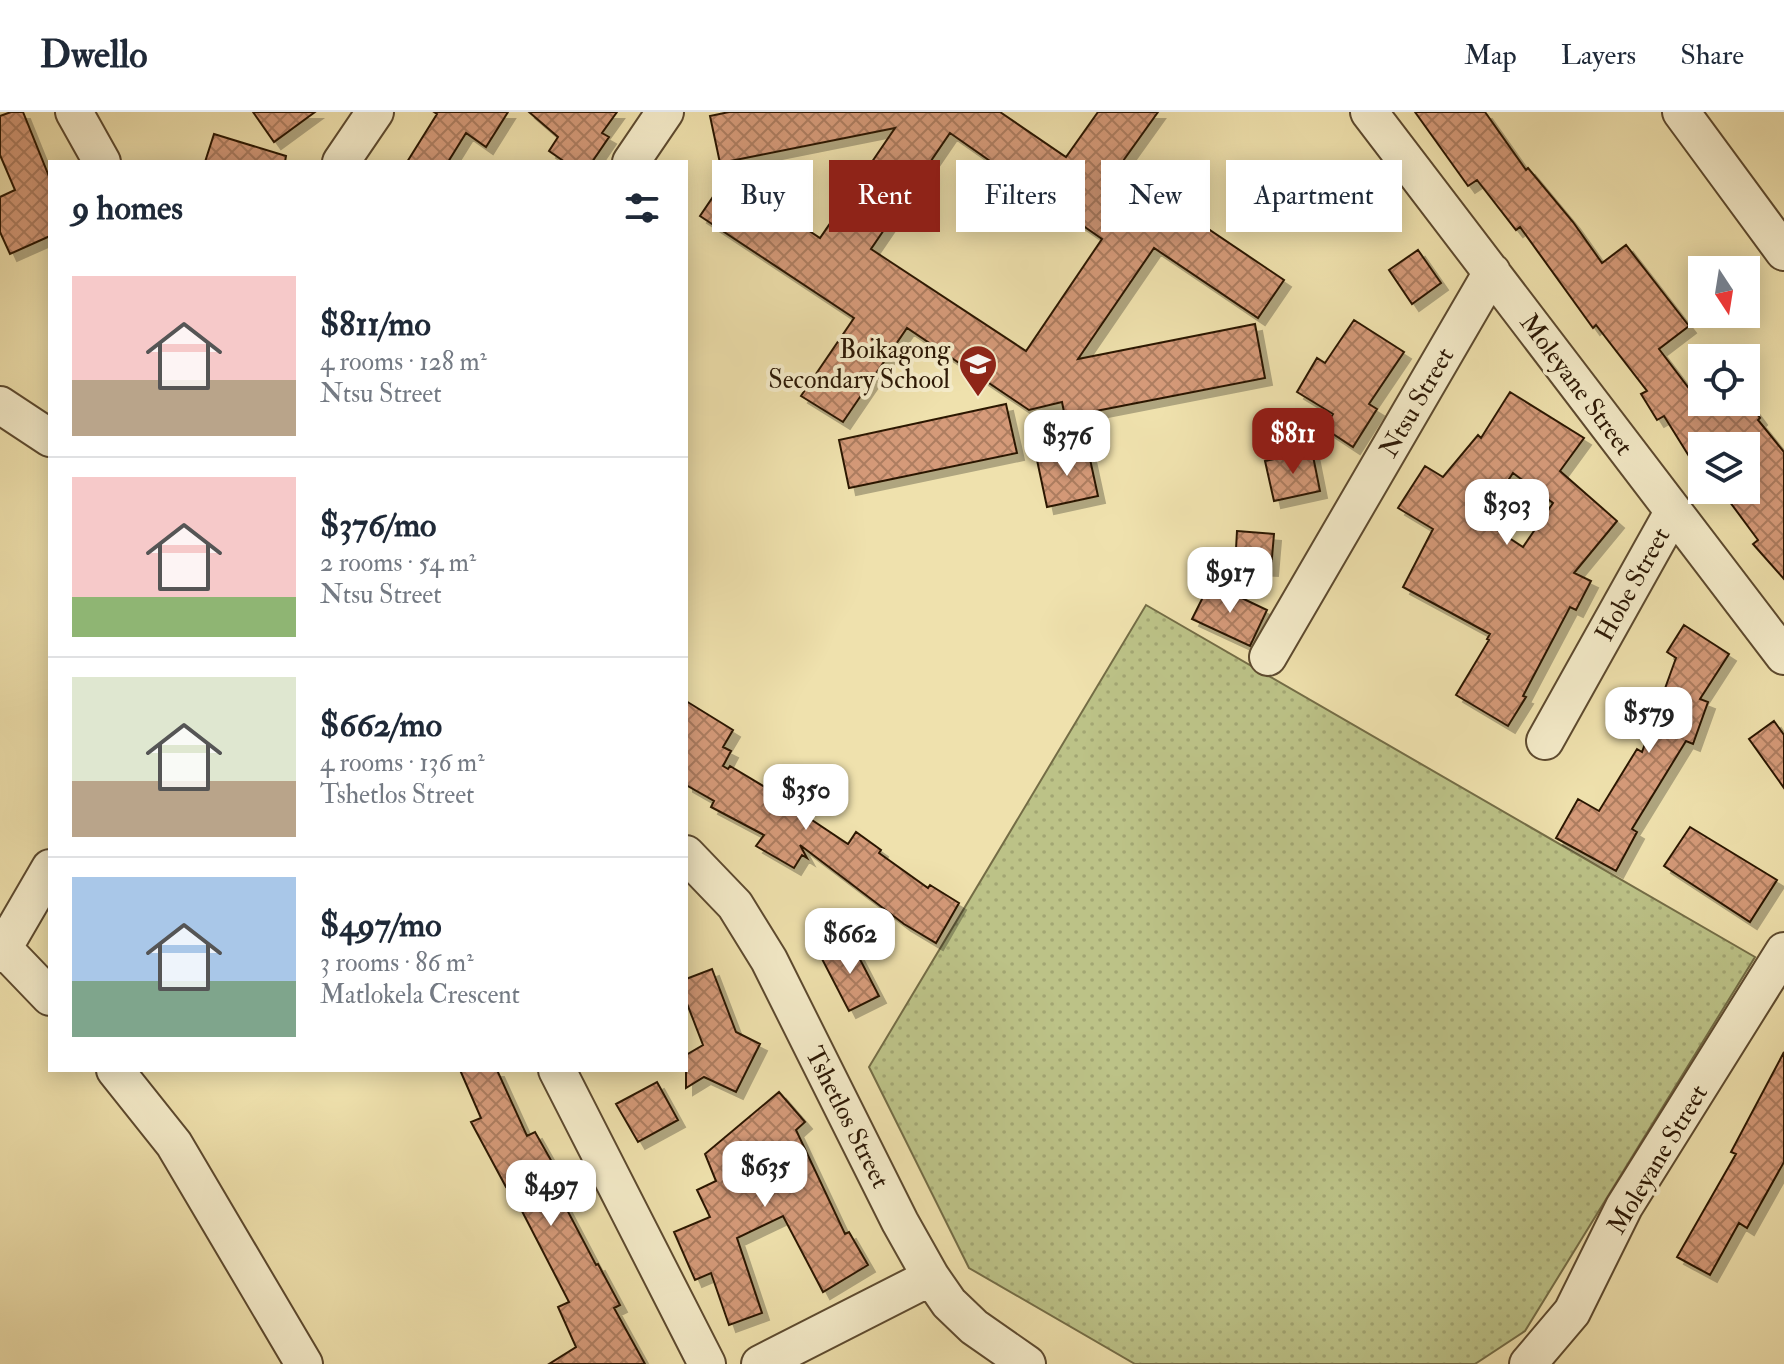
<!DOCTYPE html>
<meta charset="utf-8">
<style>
:root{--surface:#fff;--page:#f2f2f3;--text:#1f2937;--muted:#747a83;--line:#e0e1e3;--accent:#8f2418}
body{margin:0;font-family:"IM FELL Double Pica",serif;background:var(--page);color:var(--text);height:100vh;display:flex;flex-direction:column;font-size:30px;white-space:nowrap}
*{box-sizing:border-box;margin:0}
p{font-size:26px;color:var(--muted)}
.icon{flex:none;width:44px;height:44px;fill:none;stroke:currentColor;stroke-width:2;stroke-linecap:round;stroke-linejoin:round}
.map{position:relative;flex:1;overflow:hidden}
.drawer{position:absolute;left:48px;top:48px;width:640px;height:912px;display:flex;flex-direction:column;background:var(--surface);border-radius:0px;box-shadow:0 4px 20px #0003}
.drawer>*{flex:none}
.top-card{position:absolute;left:712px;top:48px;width:760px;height:72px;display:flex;gap:16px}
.needle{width:52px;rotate:168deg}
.buttons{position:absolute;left:1688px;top:144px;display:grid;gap:16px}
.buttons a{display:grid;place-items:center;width:72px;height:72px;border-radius:0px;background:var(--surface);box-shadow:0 4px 20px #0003;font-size:40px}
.price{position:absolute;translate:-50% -68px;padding:0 18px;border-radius:16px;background:#fff;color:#222;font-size:26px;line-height:52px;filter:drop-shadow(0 2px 4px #0008)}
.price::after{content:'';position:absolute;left:50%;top:48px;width:24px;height:18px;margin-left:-12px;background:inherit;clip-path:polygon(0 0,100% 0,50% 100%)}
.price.current{background:var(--accent);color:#fff}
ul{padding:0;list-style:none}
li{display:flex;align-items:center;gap:24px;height:200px;padding:0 24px}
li+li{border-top:2px solid var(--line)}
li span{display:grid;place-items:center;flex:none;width:224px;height:160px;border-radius:0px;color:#555}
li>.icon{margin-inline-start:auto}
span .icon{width:96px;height:96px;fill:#fffc;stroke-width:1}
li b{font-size:34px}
h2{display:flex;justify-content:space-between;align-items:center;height:96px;padding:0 24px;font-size:34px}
.chip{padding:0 28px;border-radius:0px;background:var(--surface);box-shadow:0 4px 20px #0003;font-size:28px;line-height:72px}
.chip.current{background:var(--accent);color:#fff}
header{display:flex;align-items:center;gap:48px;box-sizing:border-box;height:112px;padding:0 40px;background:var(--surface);border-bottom:2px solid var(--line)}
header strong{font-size:38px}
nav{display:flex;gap:44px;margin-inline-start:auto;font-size:28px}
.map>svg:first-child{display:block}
</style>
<header>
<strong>Dwello</strong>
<nav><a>Map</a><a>Layers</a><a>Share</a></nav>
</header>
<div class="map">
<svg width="1784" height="1252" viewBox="0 0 1784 1252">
<defs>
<pattern id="grass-dots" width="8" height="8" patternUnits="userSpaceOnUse" patternTransform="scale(2)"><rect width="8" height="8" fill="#bcc287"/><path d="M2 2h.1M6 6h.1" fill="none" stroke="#a2a673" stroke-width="1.8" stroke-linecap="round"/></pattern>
<pattern id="building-cross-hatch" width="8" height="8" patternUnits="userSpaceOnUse" patternTransform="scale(2)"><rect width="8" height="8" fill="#d59a79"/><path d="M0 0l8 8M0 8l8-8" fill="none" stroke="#ad7d61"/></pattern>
<filter id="shadow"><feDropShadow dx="7" dy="7" stdDeviation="0" flood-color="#0004"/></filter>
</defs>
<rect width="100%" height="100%" fill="#efe1ad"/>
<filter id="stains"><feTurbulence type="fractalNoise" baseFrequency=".0025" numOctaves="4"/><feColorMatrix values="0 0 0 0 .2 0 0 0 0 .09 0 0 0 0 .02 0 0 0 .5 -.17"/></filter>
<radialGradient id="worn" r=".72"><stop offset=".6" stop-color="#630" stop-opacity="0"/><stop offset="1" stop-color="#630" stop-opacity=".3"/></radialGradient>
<path fill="url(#grass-dots)" stroke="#746d46" stroke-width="2" d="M 1146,493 L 1755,845 L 1525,1219 L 1475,1252 L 1135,1252 L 969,1156 L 869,955 Z"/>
<path fill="url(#building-cross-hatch)" stroke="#2c1805" stroke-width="2" fill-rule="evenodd" filter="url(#shadow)" d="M 11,0 L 23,0 L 50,67 L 50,124 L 10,142 L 0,120 L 0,85 L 15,78 L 0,43 L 0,4 Z
M 253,0 L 315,0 L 274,30 Z
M 434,0 L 508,0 L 486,35 L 466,21 L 448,50 L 407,50 L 437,2 Z
M 529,0 L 617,0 L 602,21 L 609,25 L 592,50 L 565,50 L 549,39 L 558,25 Z
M 729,0 L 1000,0 L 1066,45 L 1098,0 L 1158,0 L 1118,56 L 1284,168 L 1258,206 L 1154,136 L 1078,247 L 1255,212 L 1265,266 L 1065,305 L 1062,290 L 1029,298 L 907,216 L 843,310 L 801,284 L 854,206 L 700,104 L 727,64 L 820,126 L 895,16 L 720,51 L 710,4 ZM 950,21 L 1102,127 L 1026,239 L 871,137 Z
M 1415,0 L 1485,0 L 1526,58 L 1528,56 L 1573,110 L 1602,151 L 1626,133 L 1689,214 L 1659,237 L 1691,279 L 1702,270 L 1702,290 L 1746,290 L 1746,287 L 1760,306 L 1758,308 L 1784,340 L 1784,467 L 1753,432 L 1758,428 L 1721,378 L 1746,378 L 1746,334 L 1702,334 L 1702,365 L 1664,304 L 1657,308 L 1641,282 L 1647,279 L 1596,213 L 1593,216 L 1520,115 L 1516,118 L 1477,68 L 1468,74 Z
M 214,22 L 286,44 L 285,50 L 205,50 Z
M 1418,138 L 1441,171 L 1412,192 L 1389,158 Z
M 1354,208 L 1404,240 L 1369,292 L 1377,297 L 1353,335 L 1324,316 L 1333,302 L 1297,280 L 1317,246 L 1325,251 Z
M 1510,280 L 1584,326 L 1560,359 L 1617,409 L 1574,461 L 1591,469 L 1576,498 L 1570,495 L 1523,584 L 1526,585 L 1508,614 L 1456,583 L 1489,528 L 1487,527 L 1490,522 L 1403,475 L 1433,417 L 1398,396 L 1425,354 L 1443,365 L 1478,323 L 1481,326 ZM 1513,361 L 1553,391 L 1523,435 L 1482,408 Z
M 1006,292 L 1017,341 L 849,376 L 839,328 Z
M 1088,338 L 1098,384 L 1047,395 L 1037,348 Z
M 1312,339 L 1320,379 L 1274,389 L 1265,349 Z
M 1237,419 L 1274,422 L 1271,457 L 1235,455 Z
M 1210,471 L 1267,498 L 1250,534 L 1192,507 Z
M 1684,513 L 1729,542 L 1700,587 L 1708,590 L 1693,632 L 1686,629 L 1632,717 L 1637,720 L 1616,759 L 1556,726 L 1578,687 L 1599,699 L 1637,637 L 1642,640 L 1676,546 L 1667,540 Z
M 686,589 L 733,618 L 723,635 L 731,639 L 723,654 L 728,657 L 730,654 L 783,686 L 782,688 L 848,732 L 856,720 L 881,738 L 879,741 L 928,776 L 930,773 L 959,791 L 936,831 L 904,812 L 800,733 L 807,746 L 802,743 L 794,756 L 756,734 L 764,723 L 711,695 L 714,689 L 686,673 Z
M 1774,609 L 1784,623 L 1784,676 L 1749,627 Z
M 1690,715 L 1777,768 L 1750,810 L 1664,754 Z
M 851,830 L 879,884 L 849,899 L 821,845 Z
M 712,857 L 736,920 L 760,932 L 736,980 L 704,965 L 686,976 L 686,943 L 703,933 L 686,889 L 686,867 Z
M 1784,940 L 1784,1050 L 1747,1116 L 1739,1111 L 1710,1163 L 1677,1145 L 1736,1042 L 1731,1040 Z
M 460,958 L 497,958 L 527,1024 L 535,1020 L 552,1050 L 544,1054 L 596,1153 L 598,1152 L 620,1193 L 614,1196 L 645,1252 L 549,1252 L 576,1235 L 558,1195 L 569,1190 L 509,1074 L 506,1075 L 471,1010 L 481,1006 Z
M 657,970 L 678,1008 L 638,1030 L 616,992 Z
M 779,980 L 805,1010 L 796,1018 L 845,1122 L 849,1120 L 868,1153 L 823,1180 L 783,1104 L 737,1126 L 762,1201 L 729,1213 L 711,1161 L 695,1168 L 674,1120 L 710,1105 L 697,1078 L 716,1069 L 705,1042 Z"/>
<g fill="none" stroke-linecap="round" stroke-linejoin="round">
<g stroke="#5d4a2f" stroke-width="40">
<path id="minor" d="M 74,0 L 102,50
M 1369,0 L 1784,544
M 1681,0 L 1784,140
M 341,50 L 375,0
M 631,50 L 665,0
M 0,293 L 50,326
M 1268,545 L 1492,160
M 1545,629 L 1673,400
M 686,742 L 735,793 L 769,848 L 900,1110 L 931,1165 L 949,1191 L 974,1215 L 1027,1252
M 3,836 L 50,885
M 0,842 L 50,756
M 115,958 L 174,1032 L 304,1252
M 557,958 L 707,1252
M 760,1252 L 931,1165
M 1528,1252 L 1572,1200 L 1624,1095 L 1784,839"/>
</g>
<use href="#minor" stroke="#f5ecca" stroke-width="36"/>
</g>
<defs>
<g id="school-pin" transform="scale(2)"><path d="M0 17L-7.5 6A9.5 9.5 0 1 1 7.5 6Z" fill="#8f2418" stroke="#f5ecca"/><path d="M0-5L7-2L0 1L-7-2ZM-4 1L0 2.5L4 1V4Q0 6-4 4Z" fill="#fff"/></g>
</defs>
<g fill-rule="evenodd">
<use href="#school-pin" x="978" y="252"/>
</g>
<g text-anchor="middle" stroke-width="8" stroke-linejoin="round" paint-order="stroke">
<g font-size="26" fill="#2c1805" stroke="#f5ecca" text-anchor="end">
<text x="950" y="246">Boikagong<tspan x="950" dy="30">Secondary School</tspan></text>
</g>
<g font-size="26" fill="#2c1805" stroke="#f5ecca">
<text transform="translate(1577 272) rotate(53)" y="9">Moleyane Street</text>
<text transform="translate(1416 290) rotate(-60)" y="9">Ntsu Street</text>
<text transform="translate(1632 472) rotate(-61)" y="9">Hobe Street</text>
<text transform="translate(848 1005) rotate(63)" y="9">Tshetlos Street</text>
<text transform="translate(1657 1047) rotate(-59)" y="9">Moleyane Street</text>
</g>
</g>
<rect width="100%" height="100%" filter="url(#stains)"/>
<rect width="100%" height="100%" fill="url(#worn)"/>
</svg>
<div class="buttons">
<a><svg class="needle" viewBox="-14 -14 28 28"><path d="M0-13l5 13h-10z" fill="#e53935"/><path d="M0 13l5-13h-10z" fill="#747a83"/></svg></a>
<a><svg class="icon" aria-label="locate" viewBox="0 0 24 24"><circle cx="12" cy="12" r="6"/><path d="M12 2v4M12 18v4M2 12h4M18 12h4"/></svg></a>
<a><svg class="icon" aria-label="layers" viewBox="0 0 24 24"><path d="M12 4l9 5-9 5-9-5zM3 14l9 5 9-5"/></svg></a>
</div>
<b class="price current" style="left:1293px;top:364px">$811</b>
<b class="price" style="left:1067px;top:366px">$376</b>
<b class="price" style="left:1507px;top:435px">$303</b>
<b class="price" style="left:1230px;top:503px">$917</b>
<b class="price" style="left:1649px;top:643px">$579</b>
<b class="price" style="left:806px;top:720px">$350</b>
<b class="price" style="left:850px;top:864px">$662</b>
<b class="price" style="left:765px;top:1097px">$635</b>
<b class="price" style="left:551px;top:1116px">$497</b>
<div class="top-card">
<a class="chip">Buy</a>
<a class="chip current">Rent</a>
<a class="chip">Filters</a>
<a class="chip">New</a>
<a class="chip">Apartment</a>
</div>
<section class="drawer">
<h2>9 homes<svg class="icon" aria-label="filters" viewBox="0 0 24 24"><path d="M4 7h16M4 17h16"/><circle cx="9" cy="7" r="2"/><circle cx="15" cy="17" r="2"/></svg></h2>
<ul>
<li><span style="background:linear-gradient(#f6c9c9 65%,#b9a48a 0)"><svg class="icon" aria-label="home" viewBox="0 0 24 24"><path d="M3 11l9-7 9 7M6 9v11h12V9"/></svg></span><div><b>$811/mo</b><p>4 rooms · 128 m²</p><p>Ntsu Street</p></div></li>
<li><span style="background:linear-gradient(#f6c9c9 75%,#8fb573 0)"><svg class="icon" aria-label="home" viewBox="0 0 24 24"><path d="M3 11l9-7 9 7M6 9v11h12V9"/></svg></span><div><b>$376/mo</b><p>2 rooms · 54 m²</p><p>Ntsu Street</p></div></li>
<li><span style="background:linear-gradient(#dfe7d0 65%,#b9a48a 0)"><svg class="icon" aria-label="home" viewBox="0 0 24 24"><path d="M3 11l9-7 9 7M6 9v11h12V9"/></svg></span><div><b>$662/mo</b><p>4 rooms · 136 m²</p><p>Tshetlos Street</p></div></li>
<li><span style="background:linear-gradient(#a9c7e8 65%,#7fa58c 0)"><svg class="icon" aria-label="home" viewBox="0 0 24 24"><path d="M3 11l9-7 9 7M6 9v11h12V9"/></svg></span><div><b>$497/mo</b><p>3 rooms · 86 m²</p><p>Matlokela Crescent</p></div></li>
</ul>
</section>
</div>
